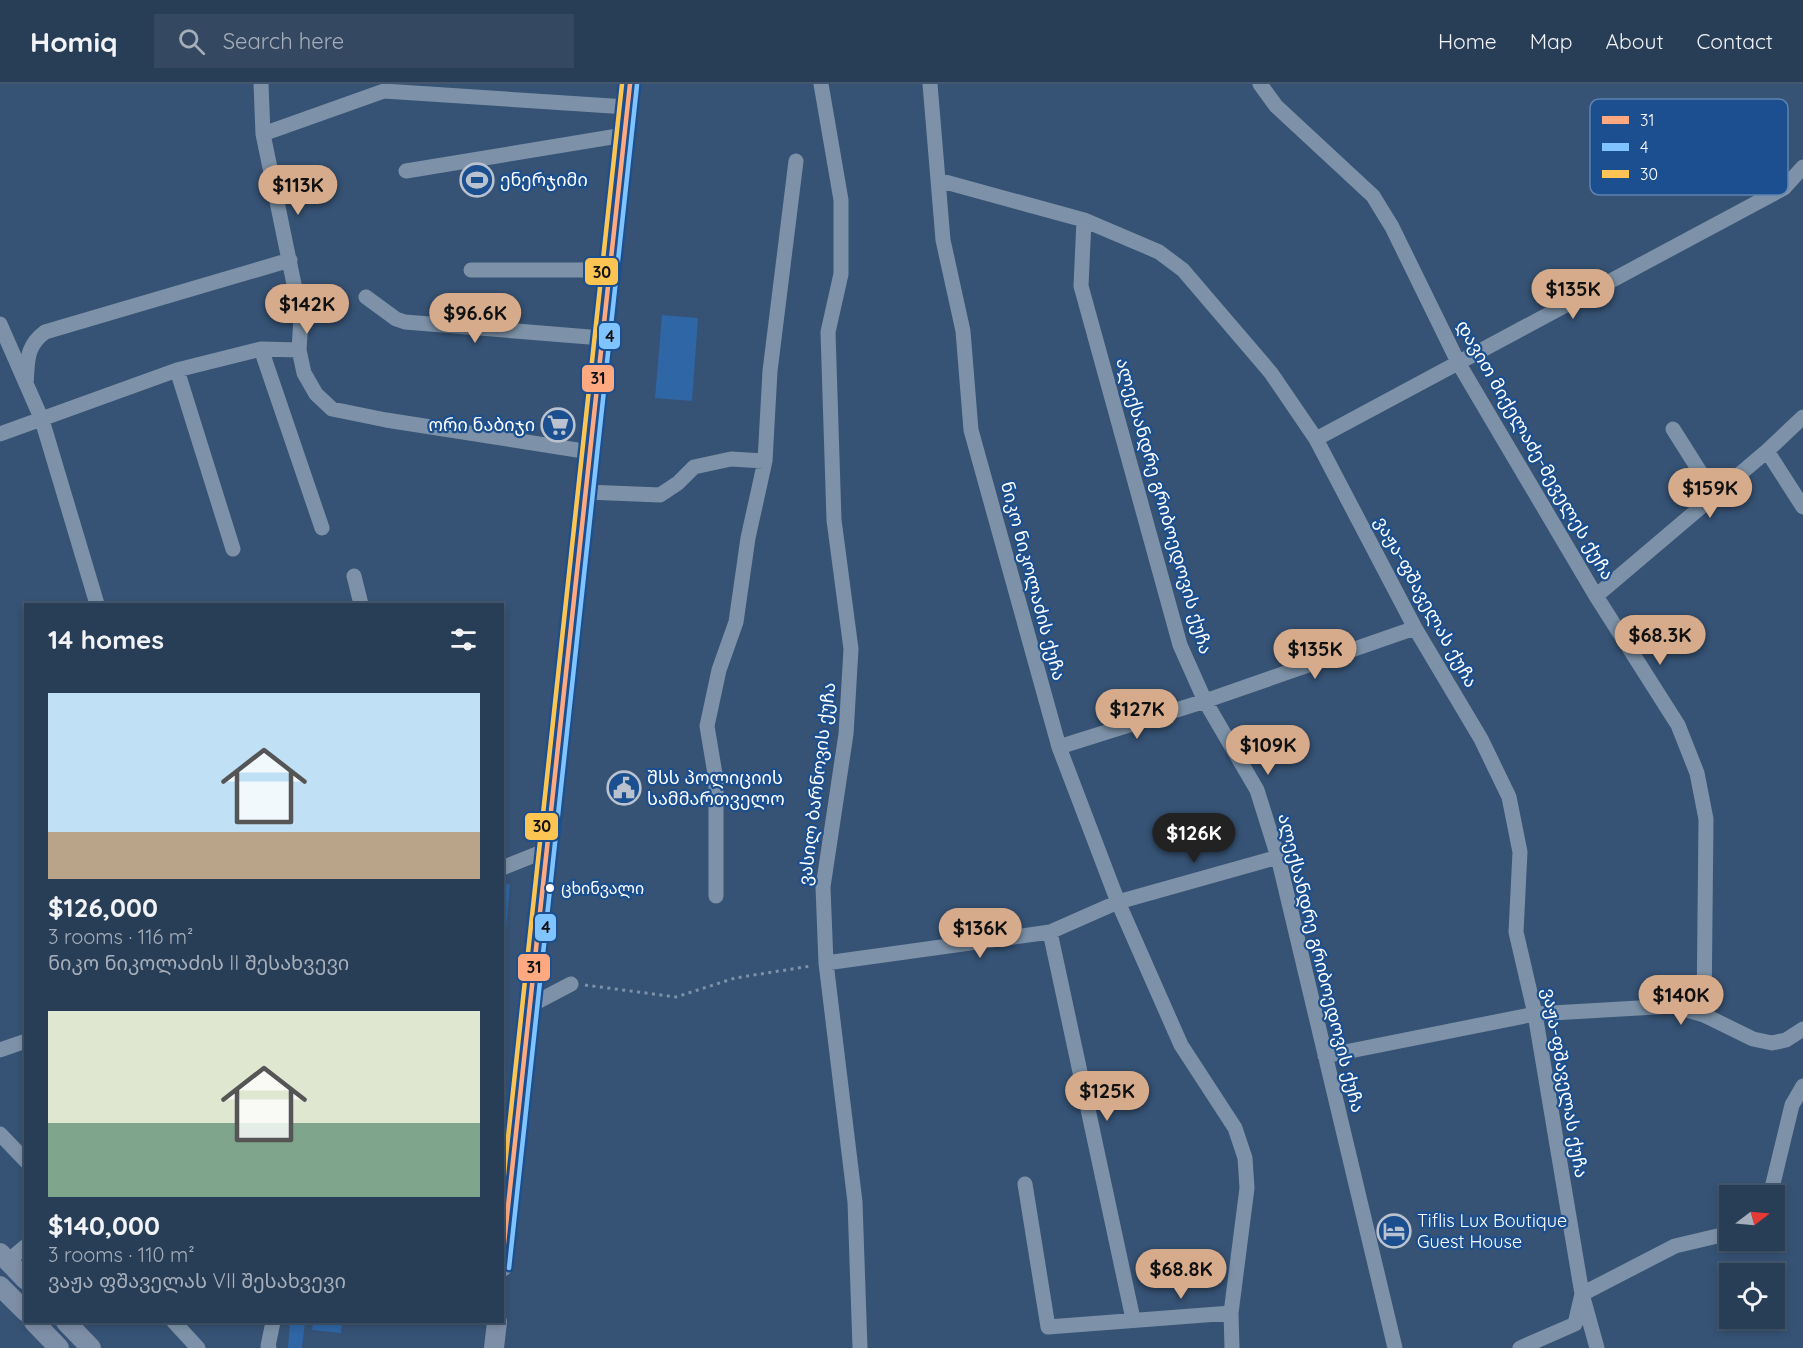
<!DOCTYPE html>
<meta charset="utf-8">
<style>
:root{--surface:#283e57;--page:#344961;--text:#f1f3f6;--muted:#a5aeba;--line:#44576d;--accent:#d6ab8b}
body{margin:0;font-family:Quicksand,"Noto Sans Georgian",sans-serif;background:var(--page);color:var(--text);height:100vh;display:flex;flex-direction:column;font-size:22px;white-space:nowrap}
*{box-sizing:border-box;margin:0}
p{font-size:20px;color:var(--muted)}
.icon{flex:none;width:33px;height:33px;fill:none;stroke:currentColor;stroke-width:2;stroke-linecap:round;stroke-linejoin:round}
.map{position:relative;flex:1;overflow:hidden}
.side{position:absolute;left:24px;top:519px;width:480px;height:720px;display:flex;flex-direction:column;background:var(--surface);border-radius:0px;box-shadow:0 3px 9px #0003,0 0 0 2px var(--line)}
.side>*{flex:none}
.needle{width:39px;rotate:74deg}
.fabs{position:absolute;left:1719px;top:1101px;display:grid;gap:12px}
.fabs a{display:grid;place-items:center;width:66px;height:66px;border-radius:0px;background:var(--surface);box-shadow:0 3px 9px #0003,0 0 0 2px var(--line);font-size:30px}
.price{position:absolute;translate:-50% -51px;padding:0 14px;border-radius:21px;background:var(--accent);color:#111;font-size:20px;line-height:39px;filter:drop-shadow(0 2px 3px #0008)}
.price::after{content:'';position:absolute;left:50%;top:36px;width:18px;height:14px;margin-left:-9px;background:inherit;clip-path:polygon(0 0,100% 0,50% 100%)}
.price.current{background:#222;color:#fff}
ul{padding:0;list-style:none}
li{display:grid;align-content:center;gap:12px;height:318px;padding:0 24px}
li span{display:grid;place-items:center;height:186px;border-radius:0px;color:#555}
li>.icon{margin-inline-start:auto}
span .icon{width:108px;height:108px;fill:#fffc;stroke-width:1}
li b{font-size:26px}
h2{display:flex;justify-content:space-between;align-items:center;height:72px;padding:0 24px;font-size:26px}
header{display:flex;align-items:center;gap:36px;box-sizing:border-box;height:84px;padding:0 30px;background:var(--surface);border-bottom:2px solid var(--line)}
header strong{font-size:28px}
nav{display:flex;gap:33px;margin-inline-start:auto;font-size:21px}
.search{width:420px;height:54px;background:var(--page);display:flex;align-items:center;gap:15px;box-sizing:border-box;padding:0 21px;border-radius:0px;color:var(--muted);font-size:22px}
.map>svg:first-child{display:block}
</style>
<header>
<strong>Homiq</strong>
<div class="search"><svg class="icon" aria-label="search" viewBox="0 0 24 24"><circle cx="10" cy="10" r="6"/><path d="M15 15l6 6"/></svg>Search here</div>
<nav><a>Home</a><a>Map</a><a>About</a><a>Contact</a></nav>
</header>
<div class="map">
<svg width="1803" height="1264" viewBox="0 0 1803 1264">
<rect width="100%" height="100%" fill="#365274"/>
<path fill="#2f66a5" d="M 662,231 L 698,234 L 692,317 L 655,314 Z
M 510,800 L 503,878 L 503,801 Z
M 290,1238 L 305,1238 L 302,1264 L 288,1264 Z
M 313,1238 L 342,1238 L 341,1249 L 312,1246 Z"/>
<g fill="none" stroke-linecap="round" stroke-linejoin="round">
<path stroke="#7d92a8" stroke-width="3" stroke-dasharray="3 4.5" stroke-linecap="butt" d="M 585,901 L 676,913 L 735,894 L 811,882
M 460,1238 L 472,1239"/>
<path stroke="#7d92a8" stroke-width="15" d="M 261,0 L 263,50 L 301,234 L 299,266
M 821,0 L 841,116 L 841,190 L 828,248 L 834,436 L 851,565 L 846,650 L 823,803 L 826,879 L 855,1118 L 860,1264
M 930,0 L 943,156 L 963,247 L 971,346 L 1059,663 L 1118,818 L 1181,961 L 1235,1044 L 1245,1074 L 1247,1104 L 1231,1229 L 1232,1264
M 1260,0 L 1276,22 L 1373,112 L 1392,143 L 1459,280 L 1596,512 L 1678,641 L 1697,689 L 1706,735 L 1704,931
M 263,50 L 384,7 L 627,23
M 406,87 L 624,51
M 938,96 L 1084,136 L 1159,168 L 1183,186 L 1271,289 L 1316,355 L 1415,544 L 1481,655 L 1509,713 L 1520,768 L 1516,848 L 1535,930 L 1582,1210 L 1597,1264
M 1084,136 L 1081,202 L 1180,561 L 1205,617 L 1257,706 L 1278,773 L 1395,1264
M 471,186 L 610,186
M 366,213 L 396,235 L 405,238 L 602,254
M 0,240 L 42,336 L 97,520
M 261,265 L 322,444
M 177,286 L 233,465
M 26,300 C 28,278 25,263 45,248 L 290,176
M 1673,345 L 1714,410
M 0,350 L 177,286 L 261,265 L 299,266 L 304,289 L 316,310 L 332,325 L 386,336 L 590,368
M 1316,355 L 1784,104 L 1803,83
M 1767,367 L 1803,423
M 765,377 L 770,287 L 796,77
M 586,408 L 660,411 L 678,399 L 694,383 L 731,375 L 765,377 L 748,454 L 736,538 L 719,586 L 707,642 L 716,696 L 716,812
M 354,492 L 361,520
M 1596,512 L 1767,367 L 1803,333
M 1059,663 L 1205,617 L 1415,544
M 502,784 L 547,766
M 1050,848 L 1133,1235
M 826,879 L 1050,848 L 1118,818 L 1278,773
M 531,921 L 571,900
M 0,966 L 26,957
M 1325,972 L 1535,930 L 1673,922 L 1704,931 L 1753,955 L 1772,959 L 1786,956 L 1803,945
M 0,1050 L 26,1077
M 1025,1100 L 1048,1243 L 1231,1229
M 1770,1112 L 1792,1021 L 1803,1002
M 8,1177 L 26,1162
M 174,1238 L 198,1264
M 269,1264 L 268,1262 L 273,1238
M 1520,1264 L 1575,1240 L 1582,1210 L 1675,1162 L 1730,1149"/>
<path stroke="#7d8ea7" stroke-width="20" d="M 0,1169 L 26,1196
M 502,1183 L 630,0
M 0,1202 L 26,1228
M 34,1238 L 59,1264
M 66,1238 L 91,1264
M 494,1264 L 497,1238"/>
<g stroke="#1b4f8f" stroke-width="9">
<path id="bus-1" d="M 502,1178 L 630,0"/>
</g>
<g stroke="#1b4f8f" stroke-width="9">
<path id="bus-2" d="M 509,1184 L 637,1"/>
</g>
<g stroke="#1b4f8f" stroke-width="9">
<path id="bus-3" d="M 502,1109 L 622,0"/>
</g>
<use href="#bus-1" stroke="#ffa980" stroke-width="4.5"/>
<use href="#bus-2" stroke="#80c4ff" stroke-width="4.5"/>
<use href="#bus-3" stroke="#fcc553" stroke-width="4.5"/>
</g>
<defs>
<g id="stadium-ring" transform="scale(1.725)"><circle r="9.5" fill="#1b4f8f" stroke="#b9c2ce" stroke-width="1.5"/><path d="M0-5a6.5 5 0 1 0 0 10a6.5 5 0 1 0 0-10ZM-3.5-1.8h7v3.6h-7Z" fill="#b9c2ce"/></g>
<g id="supermarket-ring" transform="scale(1.725)"><circle r="9.5" fill="#1b4f8f" stroke="#b9c2ce" stroke-width="1.5"/><path d="M-6-5.5h2.5l.6 2H6L4.5 2H-2.5L-4.4-4H-6ZM-1.5 3.2a1.3 1.3 0 1 0 .1 0ZM3 3.2a1.3 1.3 0 1 0 .1 0Z" fill="#b9c2ce"/></g>
<g id="civic-ring" transform="scale(1.725)"><circle r="9.5" fill="#1b4f8f" stroke="#b9c2ce" stroke-width="1.5"/><path d="M-.6-6.5H3V-4.5H.6V-3L4-1V1h2V6H-6V1h2V-1L-.6-3ZM-1.2 2.5V6h2.4V2.5Z" fill="#b9c2ce"/></g>
<g id="hotel-ring" transform="scale(1.725)"><circle r="9.5" fill="#1b4f8f" stroke="#b9c2ce" stroke-width="1.5"/><path d="M-6-4.5h1.5V1H6V5H4.5V3h-9V5H-6ZM-4 0a1.8 1.8 0 1 1 3.6 0ZM.5 0V-2.5h3Q6-2.5 6 0Z" fill="#b9c2ce"/></g>
</defs>
<g fill-rule="evenodd">
<use href="#stadium-ring" x="477" y="96"/>
<use href="#supermarket-ring" x="558" y="341"/>
<use href="#civic-ring" x="624" y="704"/>
<use href="#hotel-ring" x="1394" y="1147"/>
</g>
<circle fill="#fff" stroke="#1b4f8f" stroke-width="2" cx="550" cy="804" r="5"/>
<g text-anchor="middle" stroke-width="4.5" stroke-linejoin="round" paint-order="stroke">
<g font-size="16" fill="#fff" stroke="#1b4f8f" text-anchor="start">
<text x="561" y="810">ცხინვალი</text>
</g>
<g font-size="18" fill="#fff" stroke="#1b4f8f" text-anchor="start">
<text x="500" y="102">ენერჯიმი</text>
<text x="535" y="347" text-anchor="end">ორი ნაბიჯი</text>
<text x="647" y="700">შსს პოლიციის<tspan x="647" dy="21">სამმართველო</tspan></text>
<text x="1417" y="1143">Tiflis Lux Boutique<tspan x="1417" dy="21">Guest House</tspan></text>
</g>
<g font-size="18" fill="#fff" stroke="#1b4f8f">
<text transform="translate(1535 366) rotate(60)" y="6">დავით მიქელაძე-მეველეს ქუჩა</text>
<text transform="translate(1164 422) rotate(74)" y="6">ალექსანდრე გრიბოედოვის ქუჩა</text>
<text transform="translate(1033 497) rotate(75)" y="6">ნიკო ნიკოლაძის ქუჩა</text>
<text transform="translate(1426 518) rotate(61)" y="6">ვაჟა-ფშაველას ქუჩა</text>
<text transform="translate(817 700) rotate(-83)" y="6">ვასილ ბარნოვის ქუჩა</text>
<text transform="translate(1321 879) rotate(76)" y="6">ალექსანდრე გრიბოედოვის ქუჩა</text>
<text transform="translate(1565 999) rotate(80)" y="6">ვაჟა-ფშაველას ქუჩა</text>
</g>
</g>
<rect x="1590" y="15" width="198" height="96" rx="9" fill="#1b4f8f" stroke="#5f84b1" stroke-width="1.5"/>
<rect x="1602" y="32" width="27" height="8" fill="#ffa980"/>
<rect x="1602" y="59" width="27" height="8" fill="#80c4ff"/>
<rect x="1602" y="86" width="27" height="8" fill="#fcc553"/>
<g font-size="16" fill="#fff">
<text x="1640" y="42">31</text>
<text x="1640" y="69">4</text>
<text x="1640" y="96">30</text>
</g>
<g stroke="#1b4f8f" stroke-width="2">
<rect x="584" y="173" width="35" height="29" rx="6" fill="#fcc553"/>
<rect x="598" y="238" width="23" height="28" rx="6" fill="#80c4ff"/>
<rect x="581" y="280" width="34" height="29" rx="6" fill="#ffa980"/>
<rect x="524" y="728" width="35" height="29" rx="6" fill="#fcc553"/>
<rect x="534" y="829" width="23" height="29" rx="6" fill="#80c4ff"/>
<rect x="517" y="869" width="34" height="29" rx="6" fill="#ffa980"/>
</g>
<g font-size="16" text-anchor="middle" font-weight="bold" fill="#111">
<text x="602" y="194">30</text>
<text x="610" y="258">4</text>
<text x="598" y="300">31</text>
<text x="542" y="748">30</text>
<text x="546" y="849">4</text>
<text x="534" y="889">31</text>
</g>
</svg>
<div class="fabs">
<a><svg class="needle" viewBox="-14 -14 28 28"><path d="M0-13l5 13h-10z" fill="#e53935"/><path d="M0 13l5-13h-10z" fill="#a5aeba"/></svg></a>
<a><svg class="icon" aria-label="locate" viewBox="0 0 24 24"><circle cx="12" cy="12" r="6"/><path d="M12 2v4M12 18v4M2 12h4M18 12h4"/></svg></a>
</div>
<b class="price" style="left:298px;top:132px">$113K</b>
<b class="price" style="left:1573px;top:236px">$135K</b>
<b class="price" style="left:307px;top:251px">$142K</b>
<b class="price" style="left:475px;top:260px">$96.6K</b>
<b class="price" style="left:1710px;top:435px">$159K</b>
<b class="price" style="left:1660px;top:582px">$68.3K</b>
<b class="price" style="left:1315px;top:596px">$135K</b>
<b class="price" style="left:1137px;top:656px">$127K</b>
<b class="price" style="left:1268px;top:692px">$109K</b>
<b class="price current" style="left:1194px;top:780px">$126K</b>
<b class="price" style="left:980px;top:875px">$136K</b>
<b class="price" style="left:1681px;top:942px">$140K</b>
<b class="price" style="left:1107px;top:1038px">$125K</b>
<b class="price" style="left:1181px;top:1216px">$68.8K</b>
<section class="side">
<h2>14 homes<svg class="icon" aria-label="filters" viewBox="0 0 24 24"><path d="M4 7h16M4 17h16"/><circle cx="9" cy="7" r="2"/><circle cx="15" cy="17" r="2"/></svg></h2>
<ul>
<li><span style="background:linear-gradient(#bfe0f5 75%,#b9a48a 0)"><svg class="icon" aria-label="home" viewBox="0 0 24 24"><path d="M3 11l9-7 9 7M6 9v11h12V9"/></svg></span><div><b>$126,000</b><p>3 rooms · 116 m²</p><p>ნიკო ნიკოლაძის II შესახვევი</p></div></li>
<li><span style="background:linear-gradient(#dfe7d0 60%,#7fa58c 0)"><svg class="icon" aria-label="home" viewBox="0 0 24 24"><path d="M3 11l9-7 9 7M6 9v11h12V9"/></svg></span><div><b>$140,000</b><p>3 rooms · 110 m²</p><p>ვაჟა ფშაველას VII შესახვევი</p></div></li>
</ul>
</section>
</div>
